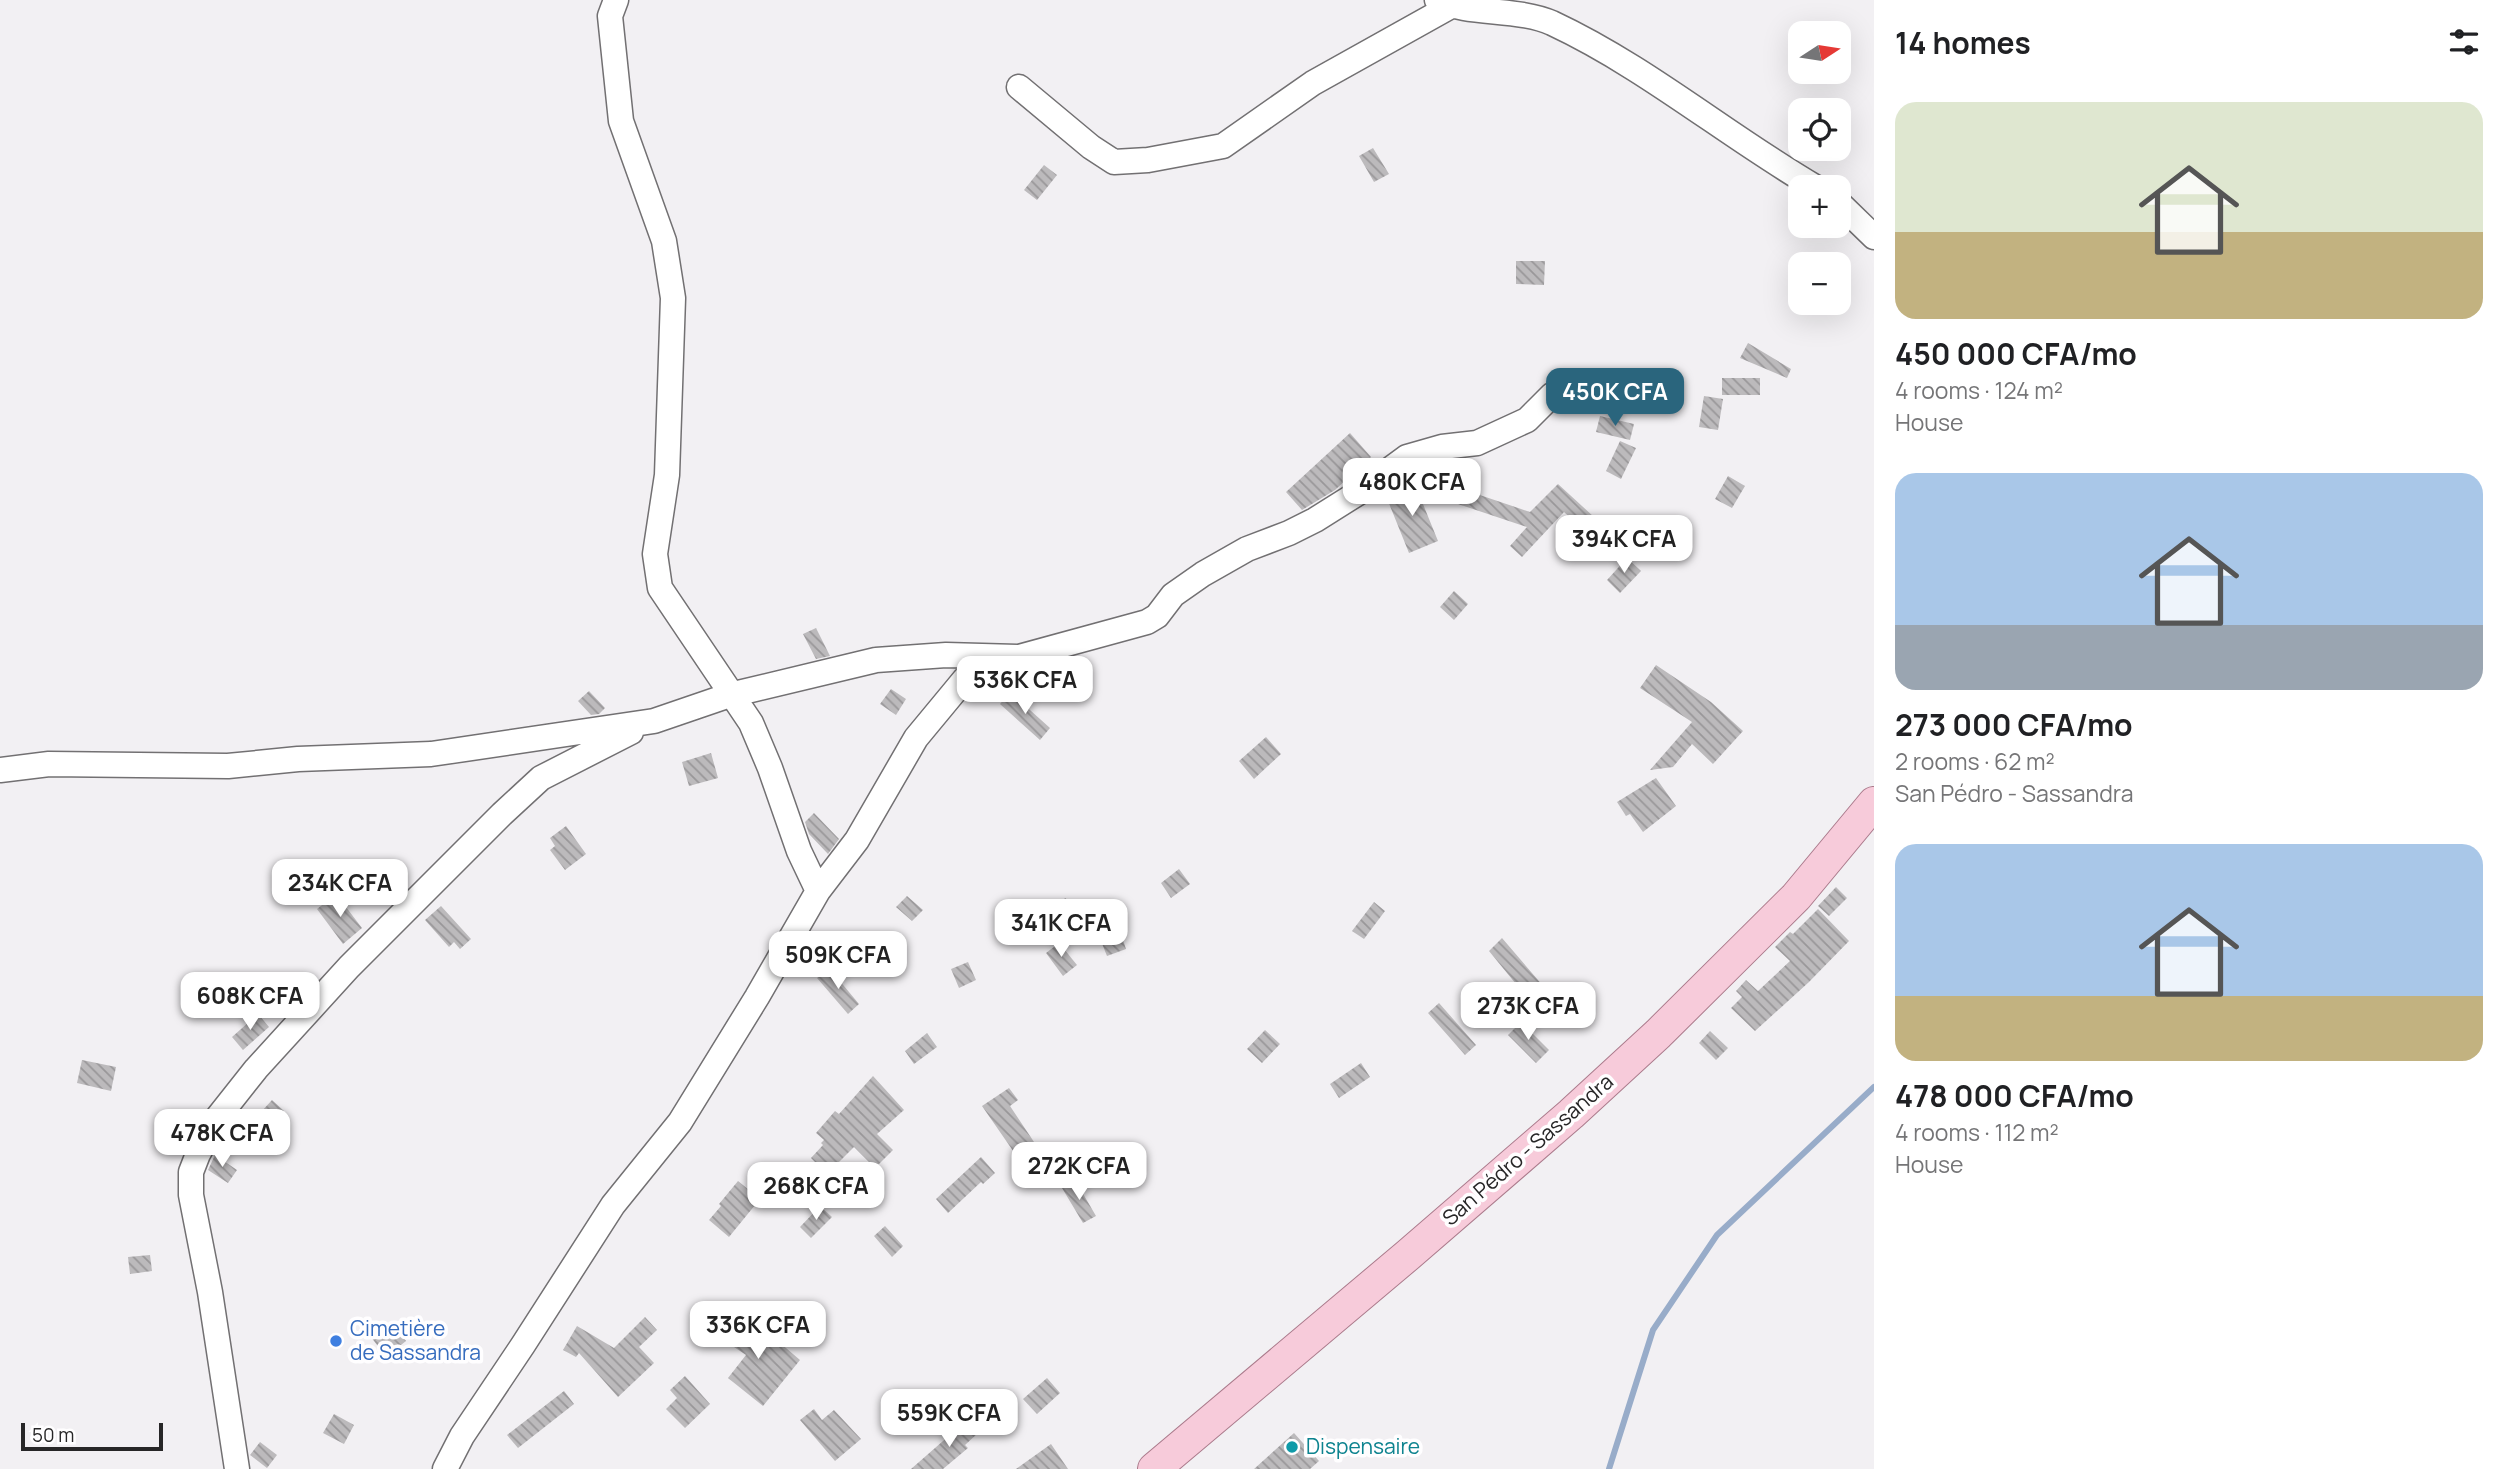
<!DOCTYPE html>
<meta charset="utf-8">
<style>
:root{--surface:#fff;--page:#f2f2f2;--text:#202124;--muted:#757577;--accent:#2a657d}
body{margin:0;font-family:Manrope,sans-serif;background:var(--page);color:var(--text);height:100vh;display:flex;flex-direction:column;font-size:26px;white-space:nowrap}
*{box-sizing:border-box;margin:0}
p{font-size:23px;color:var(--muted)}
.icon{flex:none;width:38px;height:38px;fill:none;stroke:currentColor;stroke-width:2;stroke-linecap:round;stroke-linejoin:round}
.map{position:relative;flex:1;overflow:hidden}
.panel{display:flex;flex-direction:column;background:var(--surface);width:630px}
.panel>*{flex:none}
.needle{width:46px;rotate:78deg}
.controls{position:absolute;left:1788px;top:21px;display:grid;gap:14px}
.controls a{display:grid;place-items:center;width:63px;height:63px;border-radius:14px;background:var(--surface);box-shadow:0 7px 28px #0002;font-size:35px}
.scale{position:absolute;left:21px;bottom:18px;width:142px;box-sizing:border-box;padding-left:7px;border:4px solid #272627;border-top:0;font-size:19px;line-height:24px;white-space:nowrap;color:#272627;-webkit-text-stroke:5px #fffeff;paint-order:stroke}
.price{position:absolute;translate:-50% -60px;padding:0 16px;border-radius:14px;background:#fff;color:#222;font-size:23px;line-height:46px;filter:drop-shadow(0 2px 4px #0008)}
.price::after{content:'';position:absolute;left:50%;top:42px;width:21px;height:16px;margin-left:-10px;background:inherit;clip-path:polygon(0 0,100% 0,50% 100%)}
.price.current{background:var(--accent);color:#fff}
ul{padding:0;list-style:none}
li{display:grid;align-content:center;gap:14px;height:371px;padding:0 21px}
li span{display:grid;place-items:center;height:217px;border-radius:21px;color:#555}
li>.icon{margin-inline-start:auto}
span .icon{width:126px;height:126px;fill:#fffc;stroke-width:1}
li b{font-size:30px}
h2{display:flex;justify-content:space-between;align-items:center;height:84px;padding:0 21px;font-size:30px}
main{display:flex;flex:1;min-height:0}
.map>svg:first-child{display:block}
</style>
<main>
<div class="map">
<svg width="1874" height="1469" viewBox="0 0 1874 1469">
<defs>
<pattern id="building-back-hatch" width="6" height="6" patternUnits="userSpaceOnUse" patternTransform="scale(1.75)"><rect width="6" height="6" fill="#bcbabc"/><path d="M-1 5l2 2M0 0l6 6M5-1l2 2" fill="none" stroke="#999799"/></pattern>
</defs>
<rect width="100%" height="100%" fill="#f2f0f3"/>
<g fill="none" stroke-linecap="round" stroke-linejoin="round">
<path stroke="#98acc9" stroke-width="6" d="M 1609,1469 L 1653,1330 L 1717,1235 L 1874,1087"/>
</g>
<path fill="url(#building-back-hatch)" d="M 1373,148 L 1389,174 L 1374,182 L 1359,156 Z
M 1044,165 L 1057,175 L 1037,200 L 1024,190 Z
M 1516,261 L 1545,261 L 1544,285 L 1516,284 Z
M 1748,343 L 1791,369 L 1787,378 L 1740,358 Z
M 1722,378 L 1760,378 L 1760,395 L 1722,395 Z
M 1704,396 L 1723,399 L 1718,430 L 1699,427 Z
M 1600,416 L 1634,424 L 1630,440 L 1596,432 Z
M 1350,433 L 1371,457 L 1335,490 L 1302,510 L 1286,492 Z
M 1620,441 L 1636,448 L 1621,479 L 1606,471 Z
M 1728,476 L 1745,486 L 1732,508 L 1715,499 Z
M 1414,482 L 1438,541 L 1409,553 L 1386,496 Z
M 1558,484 L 1618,539 L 1607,551 L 1564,512 L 1522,557 L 1510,546 L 1527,527 L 1455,503 L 1459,488 L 1530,512 Z
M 1627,558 L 1641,571 L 1620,593 L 1607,580 Z
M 1454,591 L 1468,604 L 1454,620 L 1440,607 Z
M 816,628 L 830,656 L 816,659 L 803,634 Z
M 1656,665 L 1711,702 L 1743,731 L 1713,764 L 1692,744 L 1673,767 L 1650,770 L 1692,722 L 1640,688 Z
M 891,689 L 906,699 L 896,715 L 880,704 Z
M 589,691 L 605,708 L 599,714 L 591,715 L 578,701 Z
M 1010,692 L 1050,728 L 1040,740 L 1000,704 Z
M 1266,737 L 1281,754 L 1254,779 L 1239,761 Z
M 711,753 L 718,778 L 689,786 L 682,762 Z
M 1656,778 L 1676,806 L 1643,832 L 1630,814 L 1626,816 L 1617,802 Z
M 814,813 L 839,839 L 828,854 L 809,834 L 805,822 Z
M 566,826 L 586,854 L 565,870 L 550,850 L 555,846 L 550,838 Z
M 379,862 L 403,891 L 392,903 L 367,873 Z
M 1179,869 L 1190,884 L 1171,898 L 1161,883 Z
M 1836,887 L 1847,898 L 1829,916 L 1818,906 Z
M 336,894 L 362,928 L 343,944 L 317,909 Z
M 907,896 L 923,910 L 912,921 L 896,907 Z
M 1065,898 L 1078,907 L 1060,931 L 1047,921 Z
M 1374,902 L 1385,911 L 1364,939 L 1352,931 Z
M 441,906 L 471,939 L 460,949 L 454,942 L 449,947 L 425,920 Z
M 1818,909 L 1849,941 L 1809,982 L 1755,1031 L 1731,1008 L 1742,997 L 1736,991 L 1746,980 L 1758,991 L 1790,961 L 1775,947 L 1790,932 L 1793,934 Z
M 1121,934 L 1126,949 L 1107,956 L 1101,941 Z
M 1502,938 L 1544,987 L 1529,1000 L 1489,951 Z
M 1059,943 L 1077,965 L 1063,976 L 1046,953 Z
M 968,962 L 976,980 L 959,988 L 951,969 Z
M 829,968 L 859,1004 L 848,1014 L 817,978 Z
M 1439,1003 L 1476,1045 L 1465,1055 L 1428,1013 Z
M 258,1014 L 269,1027 L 243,1050 L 232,1037 Z
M 1521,1022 L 1549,1050 L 1536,1063 L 1508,1035 Z
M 1265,1030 L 1280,1044 L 1262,1063 L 1247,1049 Z
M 1710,1031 L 1728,1048 L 1716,1060 L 1699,1043 Z
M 927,1033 L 937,1047 L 914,1064 L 905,1051 Z
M 82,1060 L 116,1067 L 111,1091 L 77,1083 Z
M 1361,1063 L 1370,1077 L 1339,1098 L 1330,1084 Z
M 873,1076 L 904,1110 L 877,1134 L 893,1150 L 875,1168 L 854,1147 L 827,1174 L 811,1158 L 823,1145 L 821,1143 L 824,1140 L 816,1133 L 835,1111 L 839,1114 Z
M 1009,1088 L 1018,1100 L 1010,1106 L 1038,1148 L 1020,1161 L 982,1106 Z
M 272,1100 L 284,1111 L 265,1133 L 252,1122 Z
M 215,1155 L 237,1170 L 228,1183 L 208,1170 Z
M 981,1157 L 995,1173 L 983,1184 L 981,1182 L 948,1213 L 936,1199 Z
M 1075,1180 L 1096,1216 L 1083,1223 L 1062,1188 Z
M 738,1181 L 760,1199 L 729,1237 L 709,1220 L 721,1206 L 719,1204 Z
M 820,1206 L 832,1217 L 811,1238 L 800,1227 Z
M 885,1226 L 903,1246 L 892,1257 L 874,1236 Z
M 150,1255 L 152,1271 L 130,1274 L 128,1257 Z
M 728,1316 L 760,1337 L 765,1330 L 800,1360 L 763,1406 L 728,1378 L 746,1355 L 716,1335 Z
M 645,1317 L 657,1330 L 639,1347 L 654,1363 L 618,1397 L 579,1353 L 576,1357 L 563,1350 L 577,1326 L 614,1348 Z
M 392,1321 L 406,1341 L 386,1357 L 371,1337 Z
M 685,1376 L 710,1404 L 685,1428 L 666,1409 L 677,1398 L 670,1390 Z
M 1047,1378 L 1060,1393 L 1037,1414 L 1023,1399 Z
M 564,1391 L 574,1404 L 518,1448 L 507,1435 Z
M 814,1409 L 822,1420 L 834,1410 L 861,1439 L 835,1461 L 800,1420 Z
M 334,1414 L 354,1425 L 344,1444 L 323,1433 Z
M 967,1420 L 978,1433 L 965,1445 L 968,1448 L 943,1469 L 911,1469 Z
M 1294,1433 L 1319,1461 L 1310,1469 L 1254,1469 Z
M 260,1442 L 277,1455 L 267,1468 L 250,1455 Z
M 1051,1444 L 1068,1469 L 1016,1469 Z"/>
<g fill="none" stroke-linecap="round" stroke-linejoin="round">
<g stroke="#727072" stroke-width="27">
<path id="minor" d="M 616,0 L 610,16 L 621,121 L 664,241 L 673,298 L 667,475 L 655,554 L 660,588 L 751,723 L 770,768 L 799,851 L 818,891
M 1437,0 C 1469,15 1518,8 1552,23 C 1646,67 1726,135 1815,187
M 1019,87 L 1091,147 L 1114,162 L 1148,160 L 1223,146 L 1313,83 L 1451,6
M 1839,203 L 1874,237
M 0,770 L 49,764 L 228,766 L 298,759 L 431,754 L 654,721 L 730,695 L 876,660 L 946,655 L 1019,657 L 1147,622 L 1157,616 L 1173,595 L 1203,574 L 1247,549 L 1289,533 L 1315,520 L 1358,493 L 1407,457 L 1442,447 L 1477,443 L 1527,420 L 1552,395
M 237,1469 L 210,1292 L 191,1195 L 191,1172 L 198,1154 L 218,1117 L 256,1069 L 349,967 L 502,814 L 541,778 L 631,732
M 445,1469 L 462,1436 L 523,1345 L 613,1205 L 680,1122 L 757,997 L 818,891 L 857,840 L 916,738 L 964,680 L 988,657"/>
</g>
<g stroke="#ab7b8c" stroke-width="34">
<path id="major" d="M 1154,1469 L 1408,1255 L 1571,1114 L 1658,1034 L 1796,897 L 1874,803"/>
</g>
<use href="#minor" stroke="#fff" stroke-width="24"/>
<use href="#major" stroke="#f7cbda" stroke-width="32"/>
</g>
<circle fill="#3f7fe0" stroke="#fffeff" stroke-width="2.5" cx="336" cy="1341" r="7"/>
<circle fill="#0f9aa8" stroke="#fffeff" stroke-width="2.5" cx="1292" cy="1447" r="7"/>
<g text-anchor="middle" stroke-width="7" stroke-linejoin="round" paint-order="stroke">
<g font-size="21" fill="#272627" stroke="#fffeff">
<text transform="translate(1528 1150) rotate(-41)" y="7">San Pédro - Sassandra</text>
</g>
<g font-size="21" fill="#366cbe" stroke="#fffeff" text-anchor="start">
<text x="350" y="1336">Cimetière<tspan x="350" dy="24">de Sassandra</tspan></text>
</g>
<g font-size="21" fill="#0d838f" stroke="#fffeff" text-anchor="start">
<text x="1306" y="1454">Dispensaire</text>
</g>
</g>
</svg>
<div class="controls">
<a><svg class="needle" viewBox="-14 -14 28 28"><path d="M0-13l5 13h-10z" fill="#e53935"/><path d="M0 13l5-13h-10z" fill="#757577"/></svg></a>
<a><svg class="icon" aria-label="locate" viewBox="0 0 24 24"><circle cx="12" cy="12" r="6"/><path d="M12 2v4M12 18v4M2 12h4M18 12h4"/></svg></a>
<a>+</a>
<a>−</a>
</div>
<div class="scale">50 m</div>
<b class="price current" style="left:1615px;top:428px">450K CFA</b>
<b class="price" style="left:1412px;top:518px">480K CFA</b>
<b class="price" style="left:1624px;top:575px">394K CFA</b>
<b class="price" style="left:1025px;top:716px">536K CFA</b>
<b class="price" style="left:340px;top:919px">234K CFA</b>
<b class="price" style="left:1061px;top:959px">341K CFA</b>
<b class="price" style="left:838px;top:991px">509K CFA</b>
<b class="price" style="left:250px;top:1032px">608K CFA</b>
<b class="price" style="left:1528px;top:1042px">273K CFA</b>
<b class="price" style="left:222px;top:1169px">478K CFA</b>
<b class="price" style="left:1079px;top:1202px">272K CFA</b>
<b class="price" style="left:816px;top:1222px">268K CFA</b>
<b class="price" style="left:758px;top:1361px">336K CFA</b>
<b class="price" style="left:949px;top:1449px">559K CFA</b>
</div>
<section class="panel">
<h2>14 homes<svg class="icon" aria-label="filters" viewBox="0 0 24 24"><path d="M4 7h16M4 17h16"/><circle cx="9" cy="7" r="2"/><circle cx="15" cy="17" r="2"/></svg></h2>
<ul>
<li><span style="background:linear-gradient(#dfe7d0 60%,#c2b280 0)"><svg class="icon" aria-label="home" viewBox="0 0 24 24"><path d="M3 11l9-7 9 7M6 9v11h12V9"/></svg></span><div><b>450 000 CFA/mo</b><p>4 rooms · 124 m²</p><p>House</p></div></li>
<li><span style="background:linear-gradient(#a9c7e8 70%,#9aa5b1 0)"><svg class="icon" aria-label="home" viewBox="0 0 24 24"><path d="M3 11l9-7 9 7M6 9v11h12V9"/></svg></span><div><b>273 000 CFA/mo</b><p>2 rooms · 62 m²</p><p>San Pédro - Sassandra</p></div></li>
<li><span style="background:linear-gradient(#a9c7e8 70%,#c2b280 0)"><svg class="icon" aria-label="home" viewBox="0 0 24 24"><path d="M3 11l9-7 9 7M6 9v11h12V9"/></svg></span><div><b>478 000 CFA/mo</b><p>4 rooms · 112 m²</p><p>House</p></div></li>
</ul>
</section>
</main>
